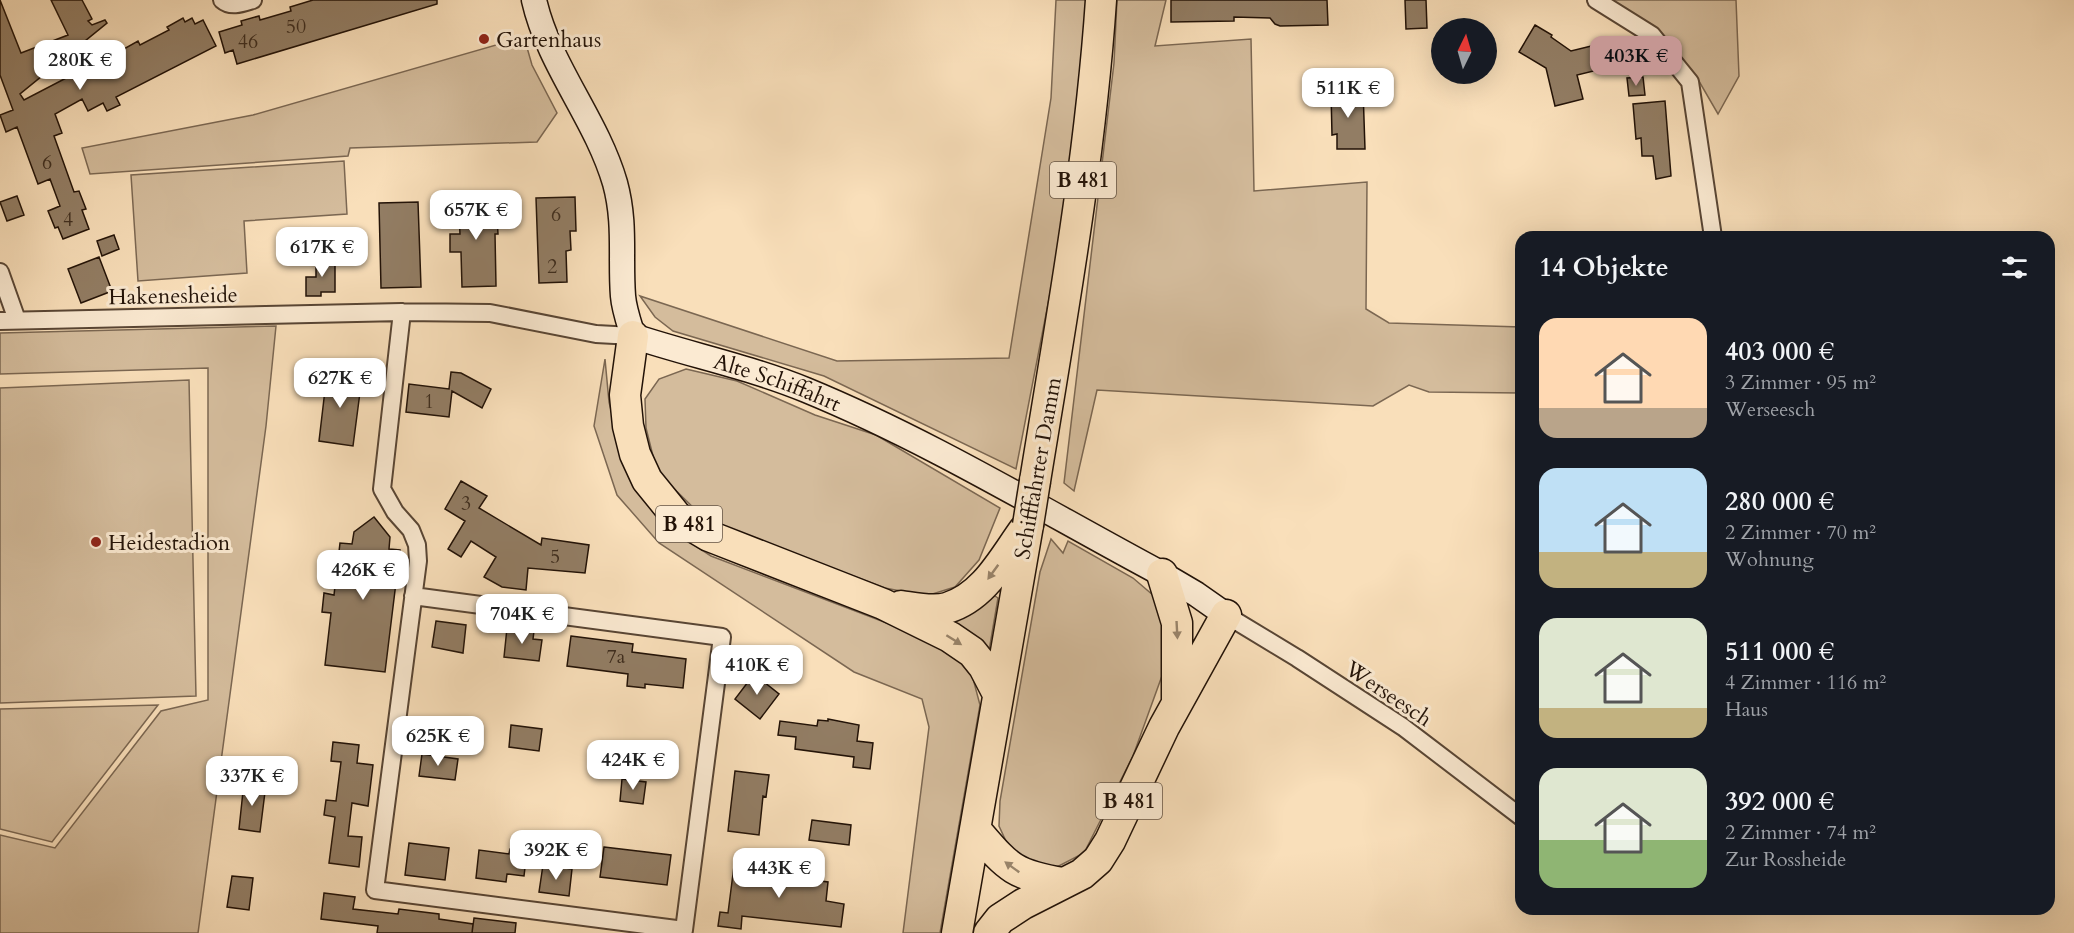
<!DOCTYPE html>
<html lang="de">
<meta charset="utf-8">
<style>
:root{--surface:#171b24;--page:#20242c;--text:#f1f3f6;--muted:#9ea1a6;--accent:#c59692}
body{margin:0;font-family:Cardo,serif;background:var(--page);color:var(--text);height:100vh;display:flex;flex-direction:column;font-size:22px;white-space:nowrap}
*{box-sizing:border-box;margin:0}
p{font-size:20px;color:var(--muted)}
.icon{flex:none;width:33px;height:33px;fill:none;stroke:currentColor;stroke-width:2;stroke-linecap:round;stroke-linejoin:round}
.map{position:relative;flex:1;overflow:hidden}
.panel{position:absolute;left:1515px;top:231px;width:540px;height:684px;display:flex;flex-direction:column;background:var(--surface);border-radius:18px;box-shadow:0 6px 24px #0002}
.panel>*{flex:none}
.needle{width:39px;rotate:5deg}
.tools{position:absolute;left:1431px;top:18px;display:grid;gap:12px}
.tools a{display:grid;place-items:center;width:66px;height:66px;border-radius:50%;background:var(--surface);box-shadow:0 6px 24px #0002;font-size:30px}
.price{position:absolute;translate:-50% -51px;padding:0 14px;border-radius:12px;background:#fff;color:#222;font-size:20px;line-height:39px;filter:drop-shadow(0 2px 3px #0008)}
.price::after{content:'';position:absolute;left:50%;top:36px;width:18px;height:14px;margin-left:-9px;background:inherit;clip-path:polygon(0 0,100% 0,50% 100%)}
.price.selected{background:var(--accent);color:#111}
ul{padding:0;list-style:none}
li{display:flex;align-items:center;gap:18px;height:150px;padding:0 24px}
li span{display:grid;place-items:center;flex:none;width:168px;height:120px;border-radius:18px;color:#555}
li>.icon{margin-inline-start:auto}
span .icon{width:72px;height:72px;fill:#fffc;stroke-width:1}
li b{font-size:26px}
h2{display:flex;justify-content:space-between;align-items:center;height:72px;padding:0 24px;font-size:26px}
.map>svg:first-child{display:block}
</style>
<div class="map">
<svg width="2074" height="933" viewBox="0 0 2074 933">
<rect width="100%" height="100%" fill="#f9dfba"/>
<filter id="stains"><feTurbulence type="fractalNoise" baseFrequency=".00333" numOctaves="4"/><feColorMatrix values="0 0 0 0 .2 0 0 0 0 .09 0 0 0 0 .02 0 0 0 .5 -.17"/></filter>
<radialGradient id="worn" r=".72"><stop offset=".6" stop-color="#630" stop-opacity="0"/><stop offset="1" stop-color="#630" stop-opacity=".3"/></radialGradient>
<path fill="#d4bc9c" stroke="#7b6752" stroke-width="1.5" d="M 1056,0 L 1087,0 L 1078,149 L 1016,469 L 824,376 L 673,331 L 655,317 L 640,296 L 837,361 L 1009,358 L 1051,98 Z
M 1117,0 L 1166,0 L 1155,46 L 1251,39 L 1254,191 L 1367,182 L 1366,309 L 1389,323 L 1521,327 L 1521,393 L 1429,392 L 1409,385 L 1373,406 L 1097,390 L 1074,491 L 1064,483 L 1114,63 Z
M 1608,0 L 1736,0 L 1739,76 L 1718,114 L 1696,76 L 1658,32 Z
M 524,37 L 532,65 L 557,113 L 537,142 L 350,148 L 348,156 L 90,174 L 82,148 L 253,115 Z
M 344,161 L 347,214 L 244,221 L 247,273 L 138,281 L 131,175 Z
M 276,326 L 266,426 L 198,933 L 0,933 L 0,835 L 55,848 L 161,711 L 208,700 L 208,368 L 0,374 L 0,333 Z
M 605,359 L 609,402 L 622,454 L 668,528 L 711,556 L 955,649 L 970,667 L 980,705 L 940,933 L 903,933 L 929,727 L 922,699 L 854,672 L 659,543 L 617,495 L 594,426 Z
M 686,369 L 737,381 L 815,415 L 876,435 L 1000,508 L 979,560 L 955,587 L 926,596 L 885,588 L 707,521 L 657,472 L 646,428 L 645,399 L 659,379 Z
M 189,380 L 196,696 L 0,703 L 0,388 Z
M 1051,539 L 1063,553 L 1068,541 L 1133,578 L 1154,596 L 1165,620 L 1163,673 L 1133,756 L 1084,853 L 1055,868 L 1030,865 L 1011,852 L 999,826 L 1000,801 L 1040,572 Z
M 995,596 L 998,598 L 989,651 L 946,617 Z
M 158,705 L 52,842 L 0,829 L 0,709 Z"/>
<path fill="#927d64" stroke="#221207" stroke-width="1.5" d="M 0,0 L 21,53 L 68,35 L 51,0 L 82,0 L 92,19 L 88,21 L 92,25 L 105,20 L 107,23 L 20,94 L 24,100 L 93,64 L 95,68 L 124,53 L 122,50 L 138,41 L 140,45 L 169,30 L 167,27 L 183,18 L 185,22 L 192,18 L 195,24 L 203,20 L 216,46 L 116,97 L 120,105 L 107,111 L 103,103 L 88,111 L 82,99 L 55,114 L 62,133 L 54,136 L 74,192 L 79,191 L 86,209 L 82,210 L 89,229 L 63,239 L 58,227 L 55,228 L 48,211 L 60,206 L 50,179 L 38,184 L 17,127 L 6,132 L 0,115 L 13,110 L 0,75 Z
M 313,0 L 437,0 L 437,4 L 237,64 L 233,50 L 225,53 L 219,32 L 242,25 L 241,21 L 259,16 L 260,20 L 291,11 L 290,7 Z
M 1171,0 L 1327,0 L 1328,25 L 1280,26 L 1275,24 L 1270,18 L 1234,17 L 1234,21 L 1171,22 Z
M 1405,0 L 1426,0 L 1427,28 L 1406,29 Z
M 1535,25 L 1552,35 L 1551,37 L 1571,51 L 1612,41 L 1618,65 L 1577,75 L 1583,99 L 1555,106 L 1546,68 L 1519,52 Z
M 1643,77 L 1645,95 L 1629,96 L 1627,78 Z
M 1363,89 L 1365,149 L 1337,149 L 1337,134 L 1332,135 L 1331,92 L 1335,91 L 1334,90 Z
M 1665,101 L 1671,176 L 1656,179 L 1653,156 L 1642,156 L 1641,138 L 1636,139 L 1633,104 Z
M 475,192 L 475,201 L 496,200 L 498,234 L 495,234 L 496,286 L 462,287 L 461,252 L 450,252 L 450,234 L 460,234 L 458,193 Z
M 17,196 L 24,215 L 7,221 L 0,202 Z
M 575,197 L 576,231 L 570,231 L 571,250 L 566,251 L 567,282 L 539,283 L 536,198 Z
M 418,202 L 421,287 L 381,288 L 379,203 Z
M 114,235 L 119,249 L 102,256 L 97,241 Z
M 99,257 L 112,291 L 81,303 L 68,269 Z
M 316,258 L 335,258 L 335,292 L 321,292 L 321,296 L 306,296 L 306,277 L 316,277 Z
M 451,372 L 461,373 L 491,389 L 482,408 L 452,391 L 449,417 L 406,412 L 409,384 L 449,389 Z
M 327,373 L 362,377 L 353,446 L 319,441 Z
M 461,481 L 487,496 L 479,508 L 541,545 L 542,538 L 589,545 L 585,573 L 528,568 L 526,590 L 502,587 L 484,577 L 496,557 L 471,541 L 461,557 L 448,549 L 465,521 L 445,509 Z
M 374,517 L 390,537 L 389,549 L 400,550 L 385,672 L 325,665 L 331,613 L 322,612 L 324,593 L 334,595 L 340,543 L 352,544 L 354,532 Z
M 436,621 L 466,625 L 463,653 L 432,647 Z
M 507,628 L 534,631 L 533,639 L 542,640 L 539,661 L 504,657 Z
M 571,636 L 633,644 L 632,652 L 686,659 L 683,688 L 645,684 L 645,688 L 627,686 L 628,674 L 567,666 Z
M 754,674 L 779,694 L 760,719 L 735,699 Z
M 828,719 L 859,725 L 857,741 L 873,743 L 870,769 L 853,767 L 854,757 L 795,749 L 796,737 L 778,735 L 780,721 L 817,726 L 818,720 L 828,721 Z
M 511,725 L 542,729 L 539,751 L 509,747 Z
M 333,742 L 359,745 L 357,763 L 373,765 L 368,806 L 352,803 L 348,836 L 362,837 L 359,867 L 329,863 L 335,817 L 324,815 L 326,800 L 336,801 L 341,762 L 331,761 Z
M 600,747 L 625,750 L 623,765 L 598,762 Z
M 422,754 L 458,759 L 455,780 L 419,776 Z
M 735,771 L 769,775 L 766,797 L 763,796 L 759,835 L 728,831 Z
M 622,779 L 646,782 L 643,804 L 620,801 Z
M 244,782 L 266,784 L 260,832 L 239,829 Z
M 812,820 L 851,825 L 849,845 L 809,840 Z
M 409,843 L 449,848 L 445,880 L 405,875 Z
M 604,847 L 671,855 L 667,885 L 600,877 Z
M 510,849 L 527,851 L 524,876 L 507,874 L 506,882 L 476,878 L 479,850 L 509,854 Z
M 765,864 L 783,867 L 781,876 L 828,882 L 826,901 L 844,904 L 841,927 L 742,916 L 741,929 L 718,926 L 720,912 L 728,913 L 734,866 L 764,870 Z
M 543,865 L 572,869 L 569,896 L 539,892 Z
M 232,876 L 253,878 L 249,910 L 227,907 Z
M 324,893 L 355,897 L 353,909 L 398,914 L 399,909 L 439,914 L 439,919 L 473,924 L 472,933 L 377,933 L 378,926 L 321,919 Z
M 474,918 L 516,923 L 515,933 L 472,933 Z"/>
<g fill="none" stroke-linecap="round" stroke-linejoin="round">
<g stroke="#584534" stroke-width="20">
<path id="street" d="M 222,0 C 231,8 243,3 253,0
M 1596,0 L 1652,35 L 1690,82 L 1713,237
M 0,272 L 17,320
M 402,312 L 382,489 L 395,512 L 411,530 L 417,545 L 418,561 L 375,890 L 684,930 L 722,637 L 413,596
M 0,321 L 402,312 L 490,313 L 596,334 L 633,336
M 1226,615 L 1297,658 L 1403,727 L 1521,817"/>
</g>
<g stroke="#221207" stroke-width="27">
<g id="secondary">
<path id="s1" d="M 534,0 C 549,66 596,118 615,183 C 626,223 620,257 623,296 C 624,309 629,323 633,336 C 690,355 750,367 806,390 C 930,441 1044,511 1162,574 L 1196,594 L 1226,615"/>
</g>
</g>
<g stroke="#221207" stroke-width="33">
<path id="highway" d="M 633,336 L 625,395 L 628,426 L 635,454 L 647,480 L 677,517 L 709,536 L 883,604 L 950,637 L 972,652 L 984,667 L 998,694
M 1035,481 C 1061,321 1090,162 1101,0
M 1162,574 L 1177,623 L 1177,699
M 901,606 C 915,608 933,612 947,608 C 984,597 1003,559 1024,530
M 975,829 C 1007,866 1012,875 1063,883
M 957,933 L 1028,525
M 989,933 L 1000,919 L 1023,904 L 1082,874 L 1098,860 L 1110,841 L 1164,727 L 1226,615"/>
</g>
<use href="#street" stroke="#fbead2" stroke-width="16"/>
<use href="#secondary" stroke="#fbead2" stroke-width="24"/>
<use href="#highway" stroke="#f9dfba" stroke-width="30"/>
<g stroke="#221207" stroke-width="33" stroke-linecap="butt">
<path id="highway-bridge" d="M 1028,525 L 1035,481"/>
</g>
<use href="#highway-bridge" stroke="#f9dfba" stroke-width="30"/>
</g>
<defs><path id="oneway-solid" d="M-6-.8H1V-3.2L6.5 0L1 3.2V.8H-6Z" transform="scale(1.5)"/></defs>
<g fill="#988369">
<use href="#oneway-solid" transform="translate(993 572) rotate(126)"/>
<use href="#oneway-solid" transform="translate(1177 630) rotate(87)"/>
<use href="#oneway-solid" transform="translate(954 640) rotate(32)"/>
<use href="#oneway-solid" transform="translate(1012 867) rotate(-144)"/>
</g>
<g fill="#8f2418" stroke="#fbead2" stroke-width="2">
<circle cx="484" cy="39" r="6"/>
<circle cx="96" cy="542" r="6"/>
</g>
<g text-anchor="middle" stroke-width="6" stroke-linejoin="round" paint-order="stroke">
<g font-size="20" fill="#3e2d1e">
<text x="296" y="33">50</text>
<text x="248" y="48">46</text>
<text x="47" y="169">6</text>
<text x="556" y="221">6</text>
<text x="68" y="226">4</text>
<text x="552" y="273">2</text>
<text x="429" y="408">1</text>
<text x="466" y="510">3</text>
<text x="555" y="563">5</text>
<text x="616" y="663">7a</text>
</g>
<g fill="#fbead2" stroke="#635344" stroke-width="1.5">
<rect x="1050" y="162" width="66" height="36" rx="4.5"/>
<rect x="656" y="506" width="66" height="36" rx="4.5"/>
<rect x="1096" y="783" width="66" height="36" rx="4.5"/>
</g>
<g font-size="21" font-weight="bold" fill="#221207">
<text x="1083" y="187">B 481</text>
<text x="689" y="531">B 481</text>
<text x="1129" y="808">B 481</text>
</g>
<g font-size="22" fill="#221207" stroke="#fbead2" text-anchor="start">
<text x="496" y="47">Gartenhaus</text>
<text x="108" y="550">Heidestadion</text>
</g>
<g font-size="22" fill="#221207" stroke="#fbead2">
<text transform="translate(173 295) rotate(-1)" y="8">Hakenesheide</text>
<text dy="8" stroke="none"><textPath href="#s1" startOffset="507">Alte Schiffahrt</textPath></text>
<text transform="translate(1037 468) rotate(-80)" y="8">Schifffahrter Damm</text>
<text transform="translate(1389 693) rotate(34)" y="8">Werseesch</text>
</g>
</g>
<rect width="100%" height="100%" filter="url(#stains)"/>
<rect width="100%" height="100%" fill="url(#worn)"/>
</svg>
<div class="tools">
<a><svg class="needle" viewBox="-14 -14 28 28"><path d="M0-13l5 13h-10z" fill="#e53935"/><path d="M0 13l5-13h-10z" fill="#9ea1a6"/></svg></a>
</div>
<b class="price selected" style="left:1636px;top:87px">403K €</b>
<b class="price" style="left:80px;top:91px">280K €</b>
<b class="price" style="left:1348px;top:119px">511K €</b>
<b class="price" style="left:476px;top:241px">657K €</b>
<b class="price" style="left:322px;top:278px">617K €</b>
<b class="price" style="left:340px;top:409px">627K €</b>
<b class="price" style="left:363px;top:601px">426K €</b>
<b class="price" style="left:522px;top:645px">704K €</b>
<b class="price" style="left:757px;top:696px">410K €</b>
<b class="price" style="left:438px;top:767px">625K €</b>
<b class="price" style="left:633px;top:791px">424K €</b>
<b class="price" style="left:252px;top:807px">337K €</b>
<b class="price" style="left:556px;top:881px">392K €</b>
<b class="price" style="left:779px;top:899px">443K €</b>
<section class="panel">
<h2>14 Objekte<svg class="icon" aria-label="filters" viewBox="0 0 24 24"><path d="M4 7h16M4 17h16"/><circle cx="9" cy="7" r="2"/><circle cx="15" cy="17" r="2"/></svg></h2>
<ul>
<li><span style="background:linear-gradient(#ffd9b3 75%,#b9a48a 0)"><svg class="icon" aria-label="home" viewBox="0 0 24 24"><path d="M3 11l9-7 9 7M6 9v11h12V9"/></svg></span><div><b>403 000 €</b><p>3 Zimmer · 95 m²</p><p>Werseesch</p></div></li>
<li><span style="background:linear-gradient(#bfe0f5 70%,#c2b280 0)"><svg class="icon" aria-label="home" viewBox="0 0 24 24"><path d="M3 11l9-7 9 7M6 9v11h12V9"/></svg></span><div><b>280 000 €</b><p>2 Zimmer · 70 m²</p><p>Wohnung</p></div></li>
<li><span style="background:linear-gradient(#dfe7d0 75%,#c2b280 0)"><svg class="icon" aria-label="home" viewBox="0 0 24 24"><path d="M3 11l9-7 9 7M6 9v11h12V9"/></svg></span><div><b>511 000 €</b><p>4 Zimmer · 116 m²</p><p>Haus</p></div></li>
<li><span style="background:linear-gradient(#dfe7d0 60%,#8fb573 0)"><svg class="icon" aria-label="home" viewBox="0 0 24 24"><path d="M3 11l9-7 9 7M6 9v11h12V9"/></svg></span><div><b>392 000 €</b><p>2 Zimmer · 74 m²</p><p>Zur Rossheide</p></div></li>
</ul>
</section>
</div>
